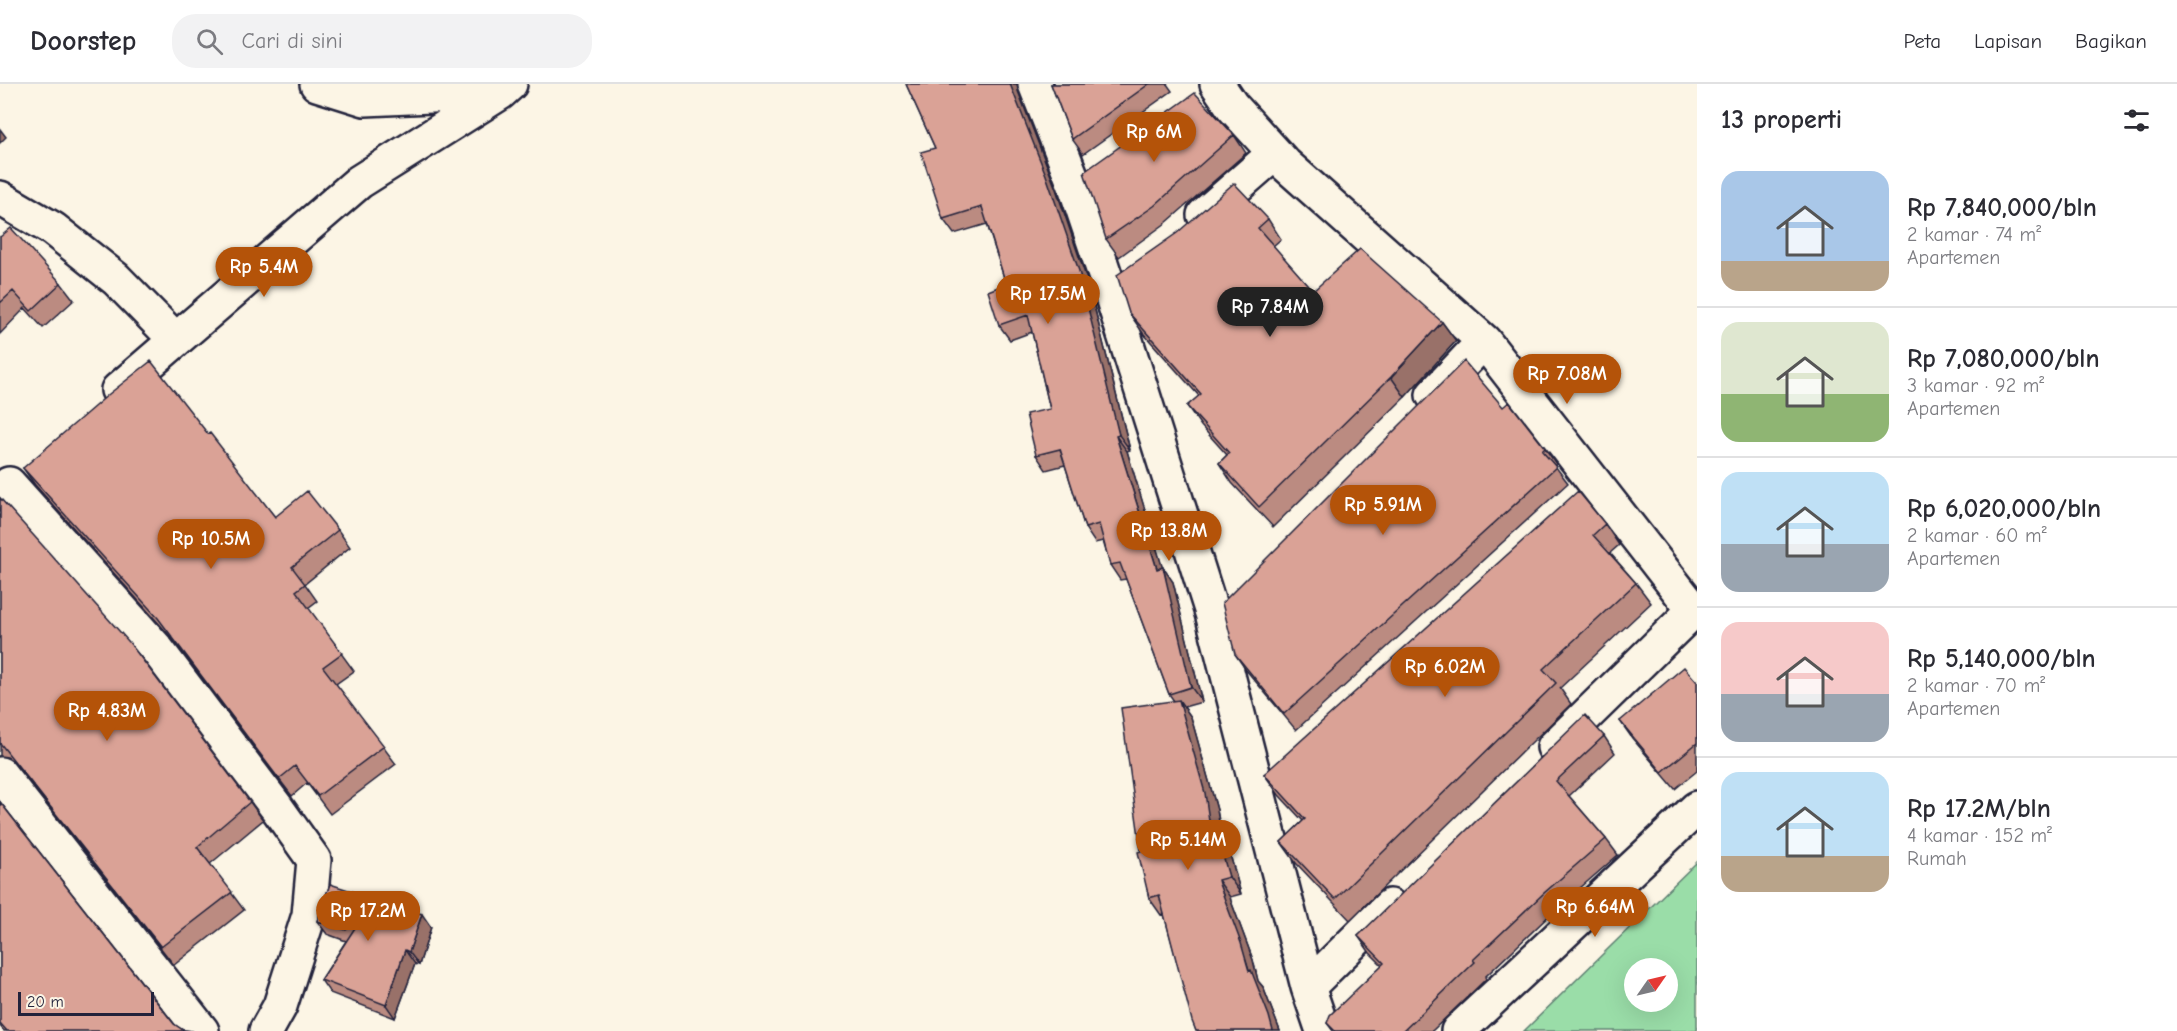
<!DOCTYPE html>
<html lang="id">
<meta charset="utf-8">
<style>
:root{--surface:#fff;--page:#f2f2f3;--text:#2b2b33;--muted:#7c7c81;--line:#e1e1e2;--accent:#b45309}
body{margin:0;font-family:"Comic Neue",sans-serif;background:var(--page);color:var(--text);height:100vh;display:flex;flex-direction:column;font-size:22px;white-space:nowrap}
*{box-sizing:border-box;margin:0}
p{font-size:20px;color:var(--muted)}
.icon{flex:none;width:33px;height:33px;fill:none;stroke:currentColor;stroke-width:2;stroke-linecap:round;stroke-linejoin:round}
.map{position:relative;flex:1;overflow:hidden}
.drawer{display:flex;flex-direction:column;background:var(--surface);width:480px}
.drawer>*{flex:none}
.needle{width:39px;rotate:56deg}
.fabs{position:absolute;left:1624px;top:874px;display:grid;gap:12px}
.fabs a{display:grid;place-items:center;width:54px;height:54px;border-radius:50%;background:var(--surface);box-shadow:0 6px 24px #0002;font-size:30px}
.scale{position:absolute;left:18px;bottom:15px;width:136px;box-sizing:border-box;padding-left:6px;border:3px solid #22223b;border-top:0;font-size:16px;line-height:21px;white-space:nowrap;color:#22223b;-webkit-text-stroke:4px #fcf5e5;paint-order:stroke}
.price{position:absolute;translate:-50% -51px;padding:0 14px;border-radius:21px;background:var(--accent);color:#fff;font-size:20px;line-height:39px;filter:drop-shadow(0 2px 3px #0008)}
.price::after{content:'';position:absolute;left:50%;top:36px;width:18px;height:14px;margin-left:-9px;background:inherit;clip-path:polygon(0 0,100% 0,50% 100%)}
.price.selected{background:#222;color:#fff}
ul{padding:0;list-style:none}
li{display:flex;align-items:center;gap:18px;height:150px;padding:0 24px}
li+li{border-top:2px solid var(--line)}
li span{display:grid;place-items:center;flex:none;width:168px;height:120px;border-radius:18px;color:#555}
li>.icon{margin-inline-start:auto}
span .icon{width:72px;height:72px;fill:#fffc;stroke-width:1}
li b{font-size:26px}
h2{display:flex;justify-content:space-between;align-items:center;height:72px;padding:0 24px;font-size:26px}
header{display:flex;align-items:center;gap:36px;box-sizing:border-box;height:84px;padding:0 30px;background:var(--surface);border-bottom:2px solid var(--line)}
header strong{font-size:28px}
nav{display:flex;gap:33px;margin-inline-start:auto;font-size:21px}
.search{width:420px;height:54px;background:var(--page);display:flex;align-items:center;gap:15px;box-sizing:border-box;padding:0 21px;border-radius:24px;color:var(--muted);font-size:22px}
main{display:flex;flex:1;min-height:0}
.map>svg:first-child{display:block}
</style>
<header>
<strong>Doorstep</strong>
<div class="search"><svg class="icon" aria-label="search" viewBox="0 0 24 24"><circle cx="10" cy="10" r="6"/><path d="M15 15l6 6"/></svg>Cari di sini</div>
<nav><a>Peta</a><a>Lapisan</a><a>Bagikan</a></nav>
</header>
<main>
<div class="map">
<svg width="1697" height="947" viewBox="0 0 1697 947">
<rect width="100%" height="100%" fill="#fcf5e5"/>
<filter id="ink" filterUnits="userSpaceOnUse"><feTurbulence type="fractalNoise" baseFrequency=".0167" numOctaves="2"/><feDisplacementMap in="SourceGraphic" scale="12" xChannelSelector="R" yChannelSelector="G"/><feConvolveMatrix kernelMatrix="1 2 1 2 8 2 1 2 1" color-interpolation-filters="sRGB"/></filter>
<g filter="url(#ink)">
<path fill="#9adda8" stroke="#5e8072" stroke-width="1.5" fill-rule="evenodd" d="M 1697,778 L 1697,947 L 1524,947 ZM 1635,885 L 1668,885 L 1668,918 L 1635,918 Z"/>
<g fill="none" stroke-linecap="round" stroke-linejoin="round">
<g stroke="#22223b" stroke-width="38">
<path id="minor" d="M 317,0 L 365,15 L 498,9
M 1035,0 L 1074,99 L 1109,203 L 1212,529 L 1308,903 L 1323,947
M 1217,0 L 1232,22 L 1285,80 L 1484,257
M 0,114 L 53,145 L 116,195 L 176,256
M 1204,131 L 1275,69
M 118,306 L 359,98 L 500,9 L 510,0
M 1433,311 L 1484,257 L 1697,530
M 9,400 L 156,564 L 277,724 L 314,776 L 309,831 L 280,922 L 266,947
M 1554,663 L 1693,527
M 0,690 L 202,947
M 1308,903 L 1390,822
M 1458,947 L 1697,724"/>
</g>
<use href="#minor" stroke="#fcf5e5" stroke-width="33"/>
</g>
<path fill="#bb8b81" stroke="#22223b" stroke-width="1.5" d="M 906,0 L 1017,0 L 1018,7 L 1056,105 L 1089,202 L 1130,366 L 1127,367 L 1162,483 L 1173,498 L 1202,618 L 1184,623 L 1191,633 L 1217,726 L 1221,749 L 1226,756 L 1241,810 L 1230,813 L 1231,817 L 1253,876 L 1258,897 L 1263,903 L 1280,947 L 1196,947 L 1164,830 L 1161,831 L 1149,814 L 1141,767 L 1174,617 L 1169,610 L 1126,495 L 1120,496 L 1110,481 L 1103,457 L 1095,459 L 1085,444 L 1065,381 L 1046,386 L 1036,371 L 1050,325 L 1032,248 L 1010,256 L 999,241 L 1006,200 L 987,140 L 954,150 L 943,135 L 935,64 Z
M 1051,0 L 1167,0 L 1172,7 L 1083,70 L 1072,55 Z
M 1234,51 L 1246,69 L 1166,139 L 1119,173 L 1106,155 Z
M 1268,135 L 1281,155 L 1273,162 L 1313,207 L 1442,238 L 1456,257 L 1405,313 L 1273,443 L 1232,399 L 1219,379 L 1227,371 L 1201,342 L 1187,322 L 1199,312 L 1143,249 L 1129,229 Z
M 0,153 L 61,199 L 74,216 L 43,244 L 25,224 L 0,250 Z
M 1503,323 L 1545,364 L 1556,380 L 1555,382 L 1568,399 L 1296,646 L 1246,586 L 1235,570 Z
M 208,350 L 275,433 L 338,446 L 350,463 L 305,500 L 317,517 L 308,524 L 354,587 L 336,600 L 396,680 L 330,730 L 307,699 L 292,712 L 170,552 L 35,401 L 23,384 Z
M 0,414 L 250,718 L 263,736 L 210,780 L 244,826 L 174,881 L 15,678 L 7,673 L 0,672 Z
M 1605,440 L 1619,461 L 1610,469 L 1636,499 L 1651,519 L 1560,604 L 1571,620 L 1350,836 L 1296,779 L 1281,758 L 1303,737 L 1279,711 L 1264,690 Z
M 1697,598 L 1697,687 L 1675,705 L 1632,654 L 1620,637 Z
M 1604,652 L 1615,669 L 1569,712 L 1606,755 L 1618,771 L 1556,825 L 1485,893 L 1486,895 L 1432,947 L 1333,947 L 1327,939 L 1382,881 L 1370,869 L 1358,852 Z
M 0,718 L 174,940 L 183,946 L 193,947 L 4,947 L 0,942 Z
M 330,800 L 431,843 L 419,881 L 415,880 L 395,934 L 330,909 L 321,896 L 346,857 L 327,850 L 317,837 Z"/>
<path fill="#997169" stroke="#22223b" stroke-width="1.5" d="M 1010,0 L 1017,0 L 1018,7 L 1056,105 L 1089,202 L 1130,366 L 1119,351 Z
M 0,45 L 6,53 L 0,59 Z
M 1442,238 L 1456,257 L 1405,313 L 1391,293 Z
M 1116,352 L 1127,367 L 1166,495 L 1163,483 L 1173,498 L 1202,618 L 1191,603 L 1157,485 Z
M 1179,616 L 1191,633 L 1217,726 L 1221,749 L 1226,756 L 1241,810 L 1229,793 L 1210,743 Z
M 1218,796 L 1230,813 L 1231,817 L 1253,876 L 1258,897 L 1263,903 L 1280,947 L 1273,947 L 1249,887 L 1219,800 Z
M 422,830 L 431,843 L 419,881 L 409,868 Z
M 405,866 L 415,880 L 395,934 L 386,921 Z"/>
<path fill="#daa296" stroke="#22223b" stroke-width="1.5" d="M 906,0 L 1010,0 L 1046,91 L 1079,187 L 1119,351 L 1116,352 L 1157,485 L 1163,483 L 1191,603 L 1169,610 L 1120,479 L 1110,481 L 1099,440 L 1085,444 L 1060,365 L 1036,371 L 1026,330 L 1050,325 L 1028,231 L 999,241 L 988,207 L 1006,200 L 982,123 L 943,135 L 921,68 L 935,64 Z
M 1051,0 L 1149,0 L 1072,55 Z
M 1195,9 L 1234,51 L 1154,122 L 1106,155 L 1084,88 Z
M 1234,99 L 1268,135 L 1258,144 L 1313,207 L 1360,165 L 1442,238 L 1391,293 L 1259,423 L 1219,379 L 1229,369 L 1187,322 L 1201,310 L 1129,229 L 1117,191 L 1177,149 Z
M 11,144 L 61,199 L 31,227 L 13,207 L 0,219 L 0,153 Z
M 151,277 L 208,350 L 210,349 L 275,433 L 307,407 L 338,446 L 292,483 L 305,500 L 296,507 L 342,569 L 323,583 L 384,662 L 318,712 L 295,682 L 279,695 L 158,534 L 23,384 L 109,310 Z
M 1464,277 L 1503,323 L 1509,318 L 1545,364 L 1542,367 L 1556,383 L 1284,630 L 1235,570 L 1222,519 Z
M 1578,407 L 1605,440 L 1593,451 L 1636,499 L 1543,585 L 1556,599 L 1335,815 L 1281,758 L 1305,735 L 1264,690 Z
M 0,414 L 129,558 L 250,718 L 197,763 L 232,808 L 161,863 L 0,659 Z
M 1684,583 L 1697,598 L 1697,659 L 1662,688 L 1620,637 Z
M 1179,616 L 1205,709 L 1210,743 L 1214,740 L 1229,793 L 1218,796 L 1219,800 L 1241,859 L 1249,887 L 1251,886 L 1269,932 L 1273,947 L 1196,947 L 1192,937 L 1159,811 L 1149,814 L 1138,768 L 1141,767 L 1121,624 Z
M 1585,631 L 1604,652 L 1556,697 L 1606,755 L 1544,809 L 1473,876 L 1475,878 L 1403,947 L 1335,947 L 1327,939 L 1330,931 L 1384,879 L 1358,852 Z
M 0,718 L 174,940 L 183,946 L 193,947 L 7,947 L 0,939 Z
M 330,800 L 422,830 L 409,868 L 405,866 L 386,921 L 321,896 L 362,833 L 346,846 L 317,837 Z"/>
</g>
</svg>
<div class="fabs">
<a><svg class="needle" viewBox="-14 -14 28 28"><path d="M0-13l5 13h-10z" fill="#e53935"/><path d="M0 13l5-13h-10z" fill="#7c7c81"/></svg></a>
</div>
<div class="scale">20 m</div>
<b class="price" style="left:1154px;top:79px">Rp 6M</b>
<b class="price" style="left:264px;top:214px">Rp 5.4M</b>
<b class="price" style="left:1048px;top:241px">Rp 17.5M</b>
<b class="price selected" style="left:1270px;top:254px">Rp 7.84M</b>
<b class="price" style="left:1567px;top:321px">Rp 7.08M</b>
<b class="price" style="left:1383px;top:452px">Rp 5.91M</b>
<b class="price" style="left:1169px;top:478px">Rp 13.8M</b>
<b class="price" style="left:211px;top:486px">Rp 10.5M</b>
<b class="price" style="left:1445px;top:614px">Rp 6.02M</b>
<b class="price" style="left:107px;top:658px">Rp 4.83M</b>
<b class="price" style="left:1188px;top:787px">Rp 5.14M</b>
<b class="price" style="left:1595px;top:854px">Rp 6.64M</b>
<b class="price" style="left:368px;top:858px">Rp 17.2M</b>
</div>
<section class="drawer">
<h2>13 properti<svg class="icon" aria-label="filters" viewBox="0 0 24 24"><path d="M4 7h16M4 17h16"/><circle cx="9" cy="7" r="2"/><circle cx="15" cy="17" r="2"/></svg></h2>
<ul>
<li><span style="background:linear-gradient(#a9c7e8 75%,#b9a48a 0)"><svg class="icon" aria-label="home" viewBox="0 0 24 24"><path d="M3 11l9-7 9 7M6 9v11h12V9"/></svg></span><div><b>Rp 7,840,000/bln</b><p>2 kamar · 74 m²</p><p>Apartemen</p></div></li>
<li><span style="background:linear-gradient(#dfe7d0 60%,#8fb573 0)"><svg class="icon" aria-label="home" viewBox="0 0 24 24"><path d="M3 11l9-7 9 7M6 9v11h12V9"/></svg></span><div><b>Rp 7,080,000/bln</b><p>3 kamar · 92 m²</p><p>Apartemen</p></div></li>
<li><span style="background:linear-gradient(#bfe0f5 60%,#9aa5b1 0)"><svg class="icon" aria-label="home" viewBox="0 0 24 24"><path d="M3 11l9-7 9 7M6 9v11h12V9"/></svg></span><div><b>Rp 6,020,000/bln</b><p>2 kamar · 60 m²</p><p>Apartemen</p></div></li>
<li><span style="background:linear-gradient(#f6c9c9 60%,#9aa5b1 0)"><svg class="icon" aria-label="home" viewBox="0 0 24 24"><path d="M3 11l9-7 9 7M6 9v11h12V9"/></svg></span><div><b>Rp 5,140,000/bln</b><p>2 kamar · 70 m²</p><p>Apartemen</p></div></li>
<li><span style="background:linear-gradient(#bfe0f5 70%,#b9a48a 0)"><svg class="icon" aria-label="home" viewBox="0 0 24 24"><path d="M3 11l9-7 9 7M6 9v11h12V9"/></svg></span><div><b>Rp 17.2M/bln</b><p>4 kamar · 152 m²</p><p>Rumah</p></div></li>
</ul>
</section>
</main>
